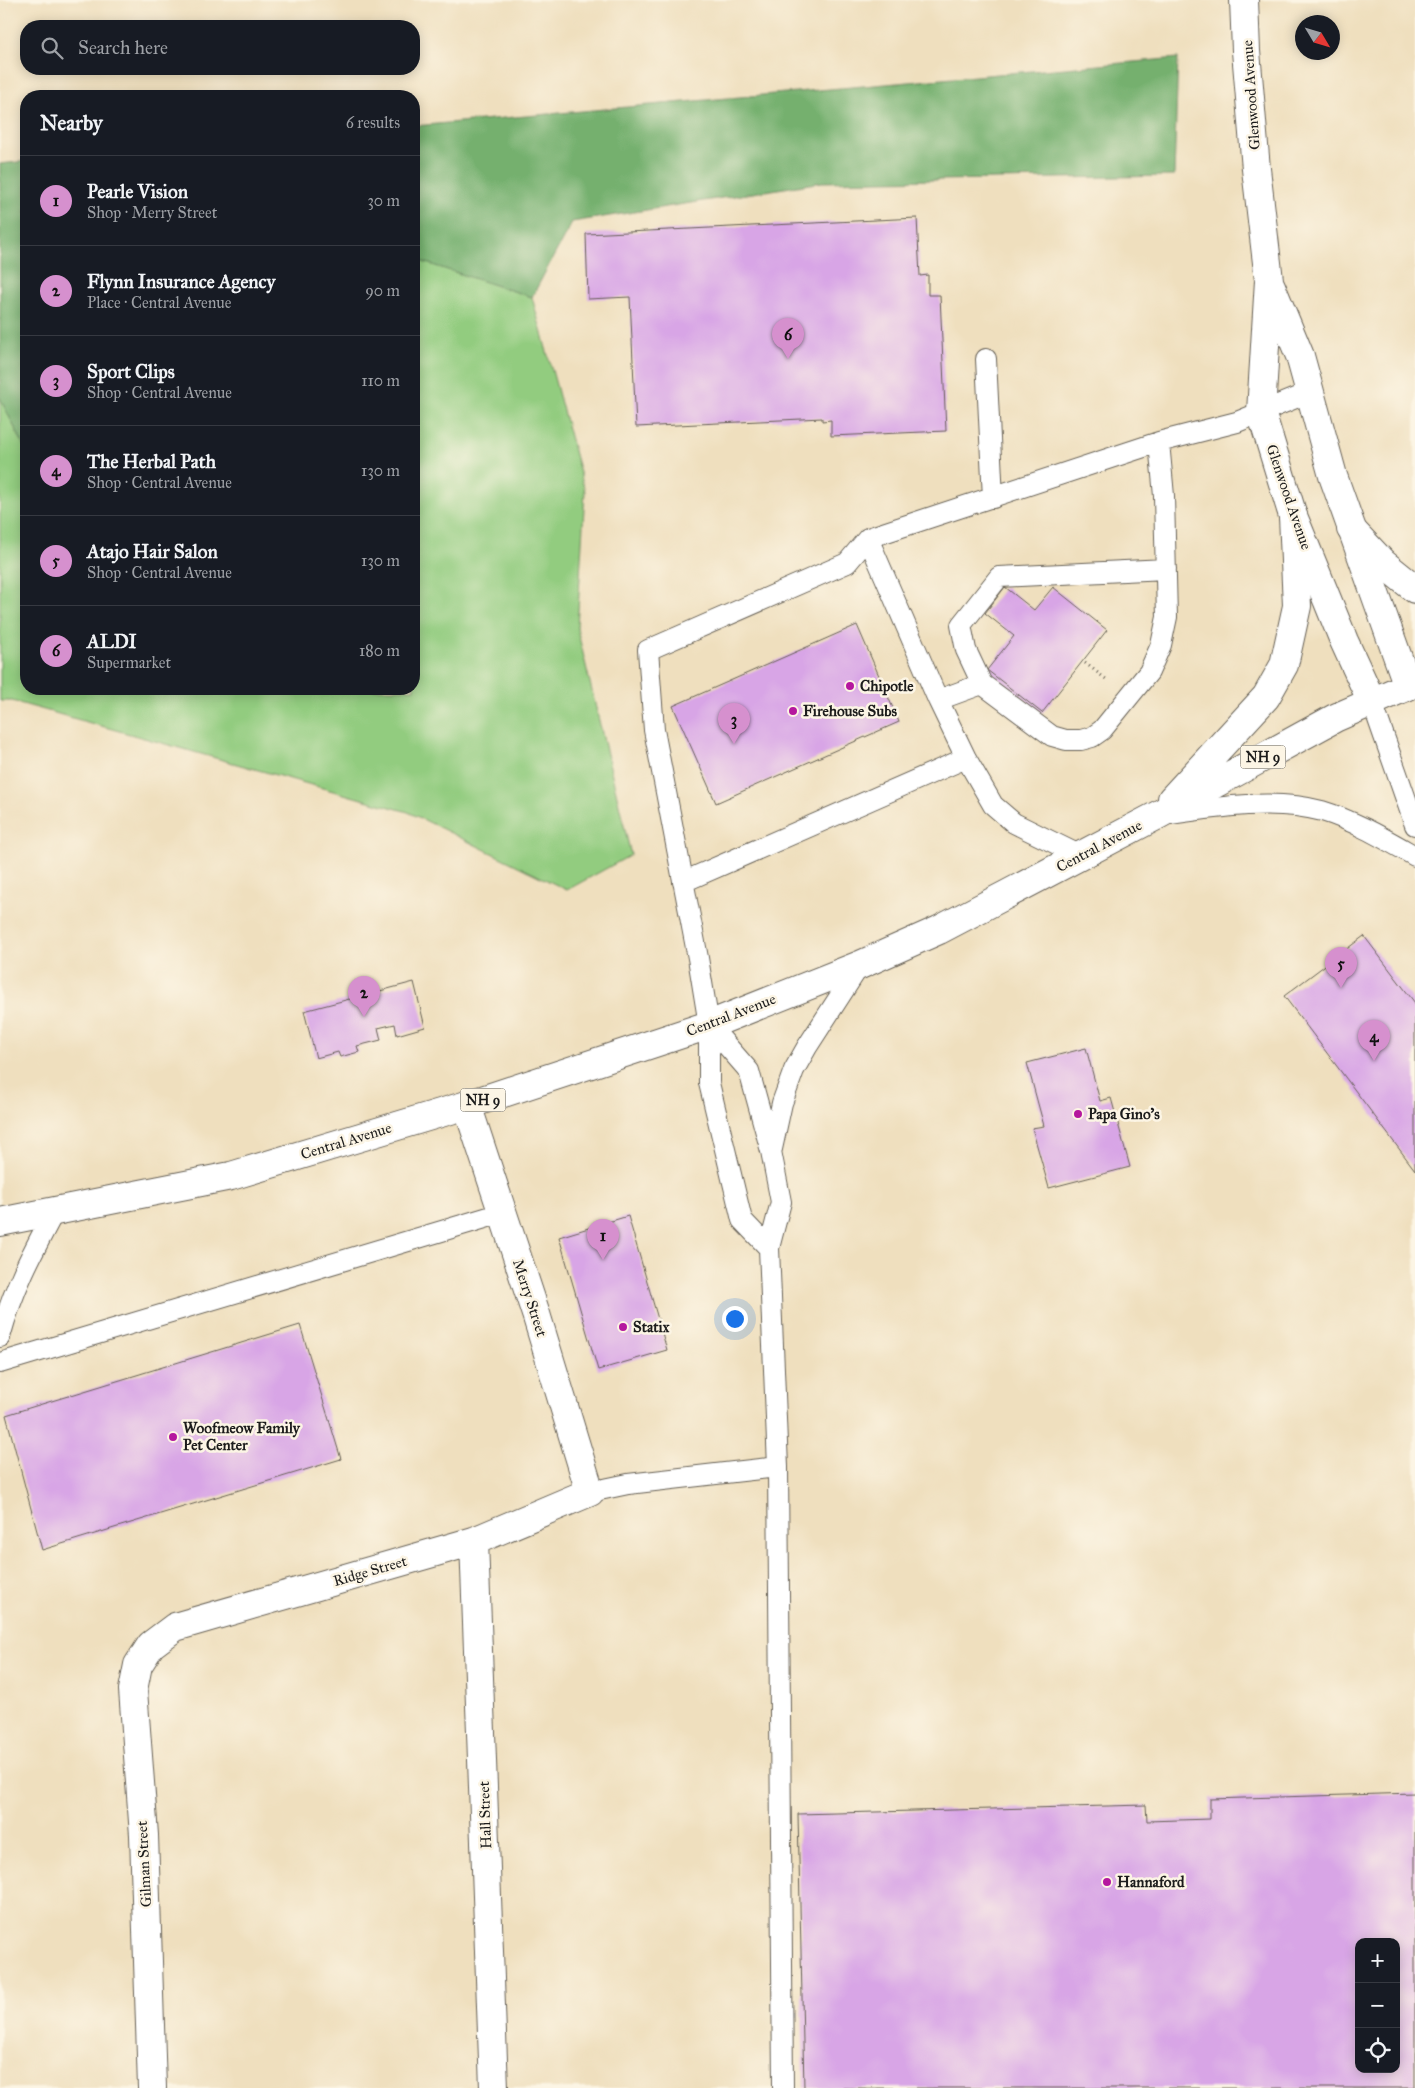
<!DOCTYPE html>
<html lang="en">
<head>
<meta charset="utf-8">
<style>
  :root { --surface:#171b24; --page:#242831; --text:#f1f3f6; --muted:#9ea1a6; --line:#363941; --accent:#d690ce }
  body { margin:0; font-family:"IM FELL Great Primer",serif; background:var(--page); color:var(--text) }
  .controls { position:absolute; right:15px; bottom:15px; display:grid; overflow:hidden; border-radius:10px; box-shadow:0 2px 12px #0003 }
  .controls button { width:45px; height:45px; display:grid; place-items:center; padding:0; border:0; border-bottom:1px solid var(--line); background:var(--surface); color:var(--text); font:25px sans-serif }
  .compass { position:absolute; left:1295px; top:15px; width:45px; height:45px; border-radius:50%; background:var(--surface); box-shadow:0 2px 12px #0003; rotate:128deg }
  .you { position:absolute; left:734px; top:1318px; width:18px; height:18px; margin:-12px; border:4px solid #fff; border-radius:50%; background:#1a73e8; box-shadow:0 0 0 8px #1a73e833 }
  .badge { display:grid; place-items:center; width:32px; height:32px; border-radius:50%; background:var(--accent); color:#111; font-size:16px; font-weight:700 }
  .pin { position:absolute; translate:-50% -41px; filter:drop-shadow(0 1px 2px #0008) }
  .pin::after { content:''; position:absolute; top:26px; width:18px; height:15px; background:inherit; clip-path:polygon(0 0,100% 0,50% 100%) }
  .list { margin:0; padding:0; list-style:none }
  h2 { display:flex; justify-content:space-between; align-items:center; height:65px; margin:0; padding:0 20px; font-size:21px }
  h2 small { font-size:16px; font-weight:400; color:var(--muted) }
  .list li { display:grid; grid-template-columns:32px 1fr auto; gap:15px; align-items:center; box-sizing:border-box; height:90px; padding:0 20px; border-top:1px solid var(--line) }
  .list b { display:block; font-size:19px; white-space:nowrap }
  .list p { margin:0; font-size:16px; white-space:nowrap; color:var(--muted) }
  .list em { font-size:16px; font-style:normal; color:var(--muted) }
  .icon { flex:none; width:28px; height:28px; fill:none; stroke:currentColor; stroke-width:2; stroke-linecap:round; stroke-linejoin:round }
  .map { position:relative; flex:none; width:1415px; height:2088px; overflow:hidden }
  .search { position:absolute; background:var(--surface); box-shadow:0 2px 12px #0003; left:20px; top:20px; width:400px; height:55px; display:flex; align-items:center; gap:12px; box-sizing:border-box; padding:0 18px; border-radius:20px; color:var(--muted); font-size:19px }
  .panel { position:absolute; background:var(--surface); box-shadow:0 2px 12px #0003; left:20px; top:90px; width:400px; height:605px; border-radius:20px }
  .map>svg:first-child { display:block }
  .green { fill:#92cc7f; stroke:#57744e }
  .forest { fill:#75b06e; stroke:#486645 }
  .building { fill:#d8a5e6; fill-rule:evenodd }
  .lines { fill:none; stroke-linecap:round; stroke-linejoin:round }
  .service-casing { stroke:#666055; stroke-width:22 }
  .minor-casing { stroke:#666055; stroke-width:30 }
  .tertiary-casing { stroke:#666055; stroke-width:30 }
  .primary-casing { stroke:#666055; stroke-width:30 }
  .path { stroke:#666055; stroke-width:3; stroke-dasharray:1 4; stroke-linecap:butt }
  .service { stroke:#fff; stroke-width:20 }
  .minor { stroke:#fff; stroke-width:28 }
  .tertiary { stroke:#fff; stroke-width:28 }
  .primary { stroke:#fff; stroke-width:28 }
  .poi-dot { fill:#b5179e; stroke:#fcf5e5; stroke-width:2 }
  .labels { text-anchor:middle; stroke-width:5; stroke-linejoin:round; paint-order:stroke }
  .shield { fill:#fcf5e5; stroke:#5f5d58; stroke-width:1 }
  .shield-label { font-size:14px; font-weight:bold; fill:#1c1c1c }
  .street-label { font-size:15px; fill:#1c1c1c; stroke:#fcf5e5 }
  .poi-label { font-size:15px; font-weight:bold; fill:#1c1c1c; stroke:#fcf5e5; text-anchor:start }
</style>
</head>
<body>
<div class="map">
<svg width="1415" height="2088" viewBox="0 0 1415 2088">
  <rect width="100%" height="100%" fill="#fcf5e5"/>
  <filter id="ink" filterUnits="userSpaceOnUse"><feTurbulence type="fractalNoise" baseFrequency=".02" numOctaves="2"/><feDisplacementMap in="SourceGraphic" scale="10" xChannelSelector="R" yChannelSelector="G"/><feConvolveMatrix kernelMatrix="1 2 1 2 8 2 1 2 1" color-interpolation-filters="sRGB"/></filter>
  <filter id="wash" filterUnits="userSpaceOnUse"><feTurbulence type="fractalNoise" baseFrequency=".0096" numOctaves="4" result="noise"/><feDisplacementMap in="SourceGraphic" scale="20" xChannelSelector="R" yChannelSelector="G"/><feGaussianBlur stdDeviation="1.12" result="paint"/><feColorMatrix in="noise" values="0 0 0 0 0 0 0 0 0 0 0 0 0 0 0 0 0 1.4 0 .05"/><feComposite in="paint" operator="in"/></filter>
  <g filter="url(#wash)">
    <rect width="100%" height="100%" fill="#efdfbe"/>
    <path class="green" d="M414 259 532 297 585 491 577 628 631 855 567 890 408 812 12 701H0V398L26 450V689H414Z"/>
    <path class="forest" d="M1178 58 1174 176 822 182 572 222 532 297 414 259V126Z
      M26 161V450L0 398V164Z"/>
    <g id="blocks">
      <path class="building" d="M917 218 920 276 928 275V295H940L946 431 831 436V420L822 421V418L636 427 630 297 588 299 586 234Z
        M1005 587 1034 610 1053 587 1107 630 1042 713 987 670 1014 636 985 613Z
        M857 625 899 722 716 803 673 706Z
        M1364 936 1415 1003V1170L1284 996Z
        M414 982 425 1027 397 1035 395 1024 378 1028 381 1040 357 1046 359 1052 340 1057 338 1052 316 1058 304 1011Z
        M1086 1048 1100 1101 1111 1098 1130 1167 1049 1188 1032 1128 1044 1126 1027 1063Z
        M628 1216 667 1350 598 1370 559 1237Z
        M300 1325 341 1459 42 1550 6 1415Z
        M1415 1793V2088H804L798 1814 1146 1805 1147 1821 1210 1819V1799ZM1359 1942H1396V2069H1359Z"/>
    </g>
  </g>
  <g filter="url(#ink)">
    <use href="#blocks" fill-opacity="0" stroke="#666055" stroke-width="1"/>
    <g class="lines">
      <defs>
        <path id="service" d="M986 359 993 498
          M1159 442 1164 496 1167 617 1161 645 1149 672 1102 730 1092 737 1081 740H1066L1052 736 982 684 966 650 961 625 999 577 1166 569
          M938 700 982 684
          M1372 702 1415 825
          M1170 814C1217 807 1276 798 1322 811 1355 821 1385 839 1415 856
          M1081 856 1014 823 993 805 966 758 938 700 868 538 1159 442 1237 422 1310 392
          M683 882 966 758
          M709 1025 749 1071 771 1151 781 1202 769 1248 778 1467 783 2088
          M772 1149 782 1103 794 1070 807 1047 860 965
          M769 1248 742 1220 709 1083V1025L698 958 654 730 648 650 847 563 868 538
          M0 1337C13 1289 31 1255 54 1212
          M0 1363 502 1213
          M590 1492 628 1484 778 1467"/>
        <path id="minor" d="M474 1541 494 2088
          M152 2088 144 1835 133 1690 138 1665 151 1645 175 1627 474 1541 590 1492 536 1314 467 1105"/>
        <path id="tertiary" d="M1244 0 1246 51 1256 169 1269 280 1261 412 1293 516 1344 641 1372 702
          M1271 286 1300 356 1333 476 1408 686"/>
        <path id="primary" d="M1351 529 1384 564 1415 589
          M1172 799 1266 697 1284 665 1297 606 1293 516
          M0 1222 231 1176 467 1105 709 1025 860 965 939 930 1156 816 1335 718 1415 683"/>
      </defs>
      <use href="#service" class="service-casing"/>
      <use href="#minor" class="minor-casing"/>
      <use href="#tertiary" class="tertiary-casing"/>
      <use href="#primary" class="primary-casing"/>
      <path class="path" d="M1085 663 1106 679"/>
      <use href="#service" class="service"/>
      <use href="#minor" class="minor"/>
      <use href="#tertiary" class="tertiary"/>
      <use href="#primary" class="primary"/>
    </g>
  </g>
  <g class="poi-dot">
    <circle cx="850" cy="686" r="5"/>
    <circle cx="793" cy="711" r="5"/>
    <circle cx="1078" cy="1114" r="5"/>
    <circle cx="623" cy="1327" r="5"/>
    <circle cx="173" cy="1437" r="5"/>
    <circle cx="1107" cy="1882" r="5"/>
  </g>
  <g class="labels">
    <g class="shield">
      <rect x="1240.5" y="745.5" width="45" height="23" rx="4"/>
      <rect x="460.5" y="1088.5" width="45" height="23" rx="4"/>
    </g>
    <g class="shield-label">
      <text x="1263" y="762">NH 9</text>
      <text x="483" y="1105">NH 9</text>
    </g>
    <g class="street-label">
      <text transform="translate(1251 95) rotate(-94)" y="5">Glenwood Avenue</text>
      <text transform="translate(1289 497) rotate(71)" y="5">Glenwood Avenue</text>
      <text transform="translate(1099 846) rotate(-28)" y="5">Central Avenue</text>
      <text transform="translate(731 1015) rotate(-21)" y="5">Central Avenue</text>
      <text transform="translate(346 1141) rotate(-17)" y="5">Central Avenue</text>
      <text transform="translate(530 1298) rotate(72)" y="5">Merry Street</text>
      <text transform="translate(370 1571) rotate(-16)" y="5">Ridge Street</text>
      <text transform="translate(485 1815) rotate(-92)" y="5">Hall Street</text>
      <text transform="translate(144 1864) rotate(-93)" y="5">Gilman Street</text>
    </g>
    <g class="poi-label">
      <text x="860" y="691">Chipotle</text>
      <text x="803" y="716">Firehouse Subs</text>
      <text x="1088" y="1119">Papa Gino's</text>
      <text x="633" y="1332">Statix</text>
      <text x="183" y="1433">Woofmeow Family<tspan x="183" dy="17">Pet Center</tspan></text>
      <text x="1117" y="1887">Hannaford</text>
    </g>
  </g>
</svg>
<div class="controls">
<button>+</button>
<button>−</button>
<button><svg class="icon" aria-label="locate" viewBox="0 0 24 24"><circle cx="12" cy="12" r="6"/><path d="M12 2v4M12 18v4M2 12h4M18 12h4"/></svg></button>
</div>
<svg class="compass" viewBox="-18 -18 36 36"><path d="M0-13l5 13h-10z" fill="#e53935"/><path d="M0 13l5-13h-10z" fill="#9ea1a6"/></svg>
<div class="you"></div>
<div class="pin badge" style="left:603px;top:1260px">1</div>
<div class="pin badge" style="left:364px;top:1017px">2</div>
<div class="pin badge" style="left:734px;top:744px">3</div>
<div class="pin badge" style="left:1374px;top:1061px">4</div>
<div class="pin badge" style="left:1341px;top:988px">5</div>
<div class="pin badge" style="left:788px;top:359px">6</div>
<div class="search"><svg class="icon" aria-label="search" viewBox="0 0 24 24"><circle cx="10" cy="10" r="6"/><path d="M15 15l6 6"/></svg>Search here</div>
<section class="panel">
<h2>Nearby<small>6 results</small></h2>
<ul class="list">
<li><span class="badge">1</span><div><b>Pearle Vision</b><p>Shop · Merry Street</p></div><em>30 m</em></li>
<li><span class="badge">2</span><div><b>Flynn Insurance Agency</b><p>Place · Central Avenue</p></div><em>90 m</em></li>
<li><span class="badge">3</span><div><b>Sport Clips</b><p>Shop · Central Avenue</p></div><em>110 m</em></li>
<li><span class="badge">4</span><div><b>The Herbal Path</b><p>Shop · Central Avenue</p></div><em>130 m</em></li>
<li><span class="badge">5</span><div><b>Atajo Hair Salon</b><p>Shop · Central Avenue</p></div><em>130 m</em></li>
<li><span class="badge">6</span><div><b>ALDI</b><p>Supermarket</p></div><em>180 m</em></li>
</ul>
</section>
</div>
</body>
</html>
